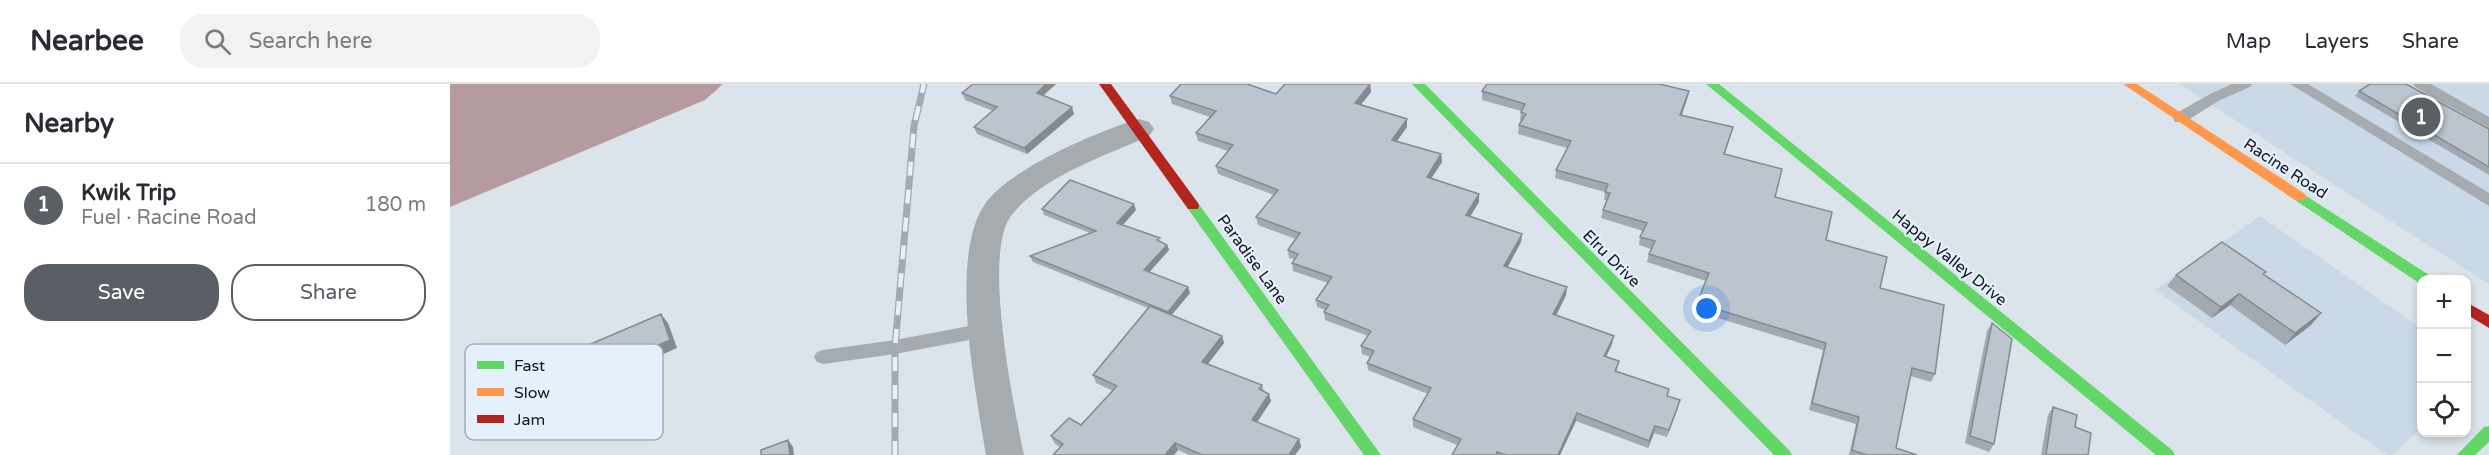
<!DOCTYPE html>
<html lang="en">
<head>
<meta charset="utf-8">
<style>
  :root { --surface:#fff; --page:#f2f2f3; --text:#2b2b33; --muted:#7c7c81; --line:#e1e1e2; --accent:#595f65 }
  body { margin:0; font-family:"Varela Round",sans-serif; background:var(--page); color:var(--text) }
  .controls { position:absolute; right:18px; bottom:18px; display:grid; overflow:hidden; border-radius:12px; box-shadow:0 3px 9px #0003 }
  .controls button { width:54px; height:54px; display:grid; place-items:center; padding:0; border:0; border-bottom:2px solid var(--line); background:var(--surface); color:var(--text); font:30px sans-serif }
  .you { position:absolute; left:1257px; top:225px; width:21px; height:21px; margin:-15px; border:4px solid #fff; border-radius:50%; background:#1a73e8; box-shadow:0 0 0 9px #1a73e833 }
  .badge { display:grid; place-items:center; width:39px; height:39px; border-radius:50%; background:var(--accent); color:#fff; font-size:20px; font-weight:700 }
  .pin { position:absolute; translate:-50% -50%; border:3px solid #fff; box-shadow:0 2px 6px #0006 }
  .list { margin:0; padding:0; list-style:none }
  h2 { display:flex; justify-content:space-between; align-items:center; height:78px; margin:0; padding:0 24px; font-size:26px }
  h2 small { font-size:20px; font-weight:400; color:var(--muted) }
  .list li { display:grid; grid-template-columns:39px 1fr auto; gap:18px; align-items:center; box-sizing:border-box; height:84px; padding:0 24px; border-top:2px solid var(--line) }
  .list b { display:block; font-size:22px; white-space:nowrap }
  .list p { margin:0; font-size:20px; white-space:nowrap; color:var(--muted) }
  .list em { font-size:20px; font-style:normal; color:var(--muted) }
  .actions { display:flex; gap:12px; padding:18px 24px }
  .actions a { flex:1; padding:14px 0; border:2px solid var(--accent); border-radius:24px; text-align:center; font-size:21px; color:var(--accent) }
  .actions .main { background:var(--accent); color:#fff }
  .icon { flex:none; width:33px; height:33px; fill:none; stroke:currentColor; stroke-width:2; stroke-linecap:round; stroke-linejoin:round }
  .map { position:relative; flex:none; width:2039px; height:371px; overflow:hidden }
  header { display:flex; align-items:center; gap:36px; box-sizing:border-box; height:84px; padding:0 30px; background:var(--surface); border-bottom:2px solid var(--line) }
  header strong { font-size:28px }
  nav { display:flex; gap:33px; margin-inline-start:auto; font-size:21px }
  .search { width:420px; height:54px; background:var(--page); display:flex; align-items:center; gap:15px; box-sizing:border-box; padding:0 21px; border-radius:24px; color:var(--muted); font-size:22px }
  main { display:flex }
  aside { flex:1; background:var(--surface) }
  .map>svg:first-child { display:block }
  .built { fill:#cad9e8 }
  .water { fill:#b59a9e }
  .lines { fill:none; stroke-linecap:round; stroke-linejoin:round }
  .lane { fill:#a6abaf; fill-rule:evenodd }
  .street { fill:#a6abaf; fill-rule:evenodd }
  .fast { fill:#63d668; fill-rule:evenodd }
  .slow { fill:#ff974d; fill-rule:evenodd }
  .jam { fill:#b3261e; fill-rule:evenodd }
  .rail-casing { stroke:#a5aab0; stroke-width:7 }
  .rail { stroke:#e4f0fc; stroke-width:4.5; stroke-dasharray:14; stroke-linecap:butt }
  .wall { fill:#a2a9b1 }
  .shaded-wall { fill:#848a90 }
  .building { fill:#bcc5ce; stroke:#848a90; stroke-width:1.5 }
  .labels { text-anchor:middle; stroke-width:4.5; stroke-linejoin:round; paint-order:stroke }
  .street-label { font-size:16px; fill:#13181d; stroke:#e4f0fc }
  .key { fill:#e4f0fc; stroke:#a5afb9; stroke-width:1.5 }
  .key-label { font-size:16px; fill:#13181d }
</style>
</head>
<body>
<header>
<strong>Nearbee</strong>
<div class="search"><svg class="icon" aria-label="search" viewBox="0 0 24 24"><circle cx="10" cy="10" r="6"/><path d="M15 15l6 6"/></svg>Search here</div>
<nav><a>Map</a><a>Layers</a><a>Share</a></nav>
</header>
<main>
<aside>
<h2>Nearby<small></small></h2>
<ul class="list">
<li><span class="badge">1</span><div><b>Kwik Trip</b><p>Fuel · Racine Road</p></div><em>180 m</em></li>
</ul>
<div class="actions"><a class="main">Save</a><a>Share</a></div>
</aside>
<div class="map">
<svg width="2039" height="371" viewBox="0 0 2039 371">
  <rect width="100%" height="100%" fill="#dbe3eb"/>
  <path class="built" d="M1730 0H2039V200L1869 91Z
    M1810 132 1971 244V344L1942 371H1937L1705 206Z"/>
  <path class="water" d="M0 0H273L255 16 0 123Z"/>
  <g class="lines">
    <path class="lane" d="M1782 0H1802L1800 3 1770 16 1735 38H1725L1723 34 1725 30 1760 10Z
      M1840 0H1858L2039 109V122Z
      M1963 0H1981L2039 33V44L1965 3Z
      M535 239 541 241 544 246 541 251 535 253 445 270 373 280 367 278 364 273 367 268 373 266 445 256Z"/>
    <path class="street" d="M689 35 699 38 704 45 699 52C657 71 590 93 561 132 532 170 564 323 574 371H536C526 308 498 174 535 120 559 85 648 47 689 35Z"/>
    <path class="fast" d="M962 0H975L1339 366 1342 371H1324Z
      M1256 0H1269L1722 366 1725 371H1706Z
      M1850 108 1979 191 1981 195H1972V199H1969L1845 116 1844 113Z
      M743 117 748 119 931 371H914L738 125 737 122Z
      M2039 342V358L2025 371H2007L2034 343Z"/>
    <path class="slow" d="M1673 0H1687L1855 110 1856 113 1855 116H1845Z"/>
    <path class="jam" d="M649 0H661L748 119 749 122 748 125H738Z
      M2016 218 2039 231V244L2016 230Z"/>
    <defs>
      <path id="rail" d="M445 371V263L464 42 474 0"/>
    </defs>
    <use href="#rail" class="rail-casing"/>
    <use href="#rail" class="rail"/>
  </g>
  <path class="wall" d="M606 0 594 11 624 30 577 70 527 50 524 43 543 27 515 16 512 9Z
    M920 0 921 8 911 20 957 35V43L947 57 991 70 992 78 981 94 1029 118 1020 133 1072 150 1071 158 1058 183 1116 211 1106 231 1164 252 1162 260 1156 273 1169 277 1167 287 1217 312 1230 316 1217 353 1204 349 1198 364 1126 337 1110 371H1002L1007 361 963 343V335L978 310 918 286 917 279 920 273 912 270 911 262 918 252 875 236 874 228 875 226 867 223 866 216 878 199 843 187 842 179 844 175 839 174 838 166 846 155 808 141 806 133 824 111 768 90 766 82 778 67 748 57 746 49 760 33 722 20 720 12 826 10Z
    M1032 7H1239L1237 15 1232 31 1283 43 1275 70 1325 113 1430 204 1485 290 1481 298 1460 292 1446 364 1467 371H1399L1406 340 1359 326 1373 266 1245 227 1256 197 1197 178 1199 170 1201 165 1189 161 1190 153 1193 147 1151 134 1153 126 1157 117 1154 116 1155 108 1105 94 1106 86 1117 64 1068 50 1069 41 1071 37 1070 36 1071 27 1032 16Z
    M1909 7 2039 45V91L1905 12Z
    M592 125 686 126 673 141 717 161 719 166 699 188 738 203 740 209 721 231 772 252 774 259 758 280 812 301 814 307 821 317 807 338 849 355 851 363 845 371H739L728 366 724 371H603L610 363 605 360 601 352 631 341 663 307 646 299 643 291 698 224 583 178 580 172 640 149 594 131Z
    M1814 190 1871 229 1861 241 1835 261 1780 221 1762 234 1717 202 1726 191Z
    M1542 239 1544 360 1539 368 1515 359 1537 247Z
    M1603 323 1625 343 1638 371H1591L1598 331Z"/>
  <path class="shaded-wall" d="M596 0H606L589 15 587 9Z
    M920 0 921 8 906 27 905 19Z
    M1239 7 1237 15 1229 39 1230 31Z
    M622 23 624 30 577 70 574 64Z
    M957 35V43L942 64V56Z
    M991 70 992 78 977 101V93Z
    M1029 110V118L1016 139V131Z
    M684 120 686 126 669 145 667 139Z
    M1072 150 1071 158 1054 189V182Z
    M717 161 719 166 696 192 694 186Z
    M738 203 740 209 720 233 718 228Z
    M1117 203 1116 211 1103 238V230Z
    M1789 210 1780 221 1762 234 1771 223Z
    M1871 229 1861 241 1835 261 1845 249Z
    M211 230 218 239 227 264 123 310 114 302Z
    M772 252 774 259 754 285 752 278Z
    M1164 252 1162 260 1153 279 1154 272Z
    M819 310 821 317 804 343 802 336Z
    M1230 316 1228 324 1217 353 1219 346Z
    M1127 329 1126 337 1110 371H1108Z
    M1205 342 1204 349 1198 364 1199 357Z
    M849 355 851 363 845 371H839Z
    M338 356 343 363 344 371H340Z
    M725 359 728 366 724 371H715Z"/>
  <path class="building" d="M523 0H596L587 9 622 23 574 64 524 43 547 23 512 9Z
    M731 0H797L826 10 835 0H920L905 19 957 35 942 56 991 70 977 93 1029 110 1016 131 1072 150 1054 182 1117 203 1103 230 1164 252 1154 272 1169 277 1165 287 1219 305 1217 312 1230 316 1219 346 1205 342 1199 357 1127 329 1108 371H1055L1047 368 1046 371H1002L1011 355 963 335 981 304 917 279 924 267 911 262 921 247 874 228 879 221 866 216 882 193 842 179 848 170 838 166 850 149 806 133 828 106 766 82 783 61 746 49 766 27 720 12Z
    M1037 0H1209L1239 7 1230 31 1283 43 1274 70 1332 85 1325 113 1382 128 1376 156 1437 173 1430 204 1494 221 1485 290 1462 284 1446 364 1467 371H1417L1402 366 1409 333 1362 319 1376 259 1247 219 1259 189 1199 170 1205 157 1190 153 1197 139 1153 126 1160 109 1155 108 1158 100 1106 86 1121 57 1069 41 1076 30 1071 28 1075 20 1032 7Z
    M1920 0H1956L2039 45V83L1909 7Z
    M620 96 684 120 667 139 710 154 707 156 717 161 694 186 738 203 718 228 580 172 646 147 592 125Z
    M1772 158 1816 188 1813 190 1871 229 1845 249 1789 210 1771 223 1726 191Z
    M700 222 772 252 752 278 812 301 809 305 819 310 802 336 849 355 839 371H752L725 359 715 371H603L613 360 601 352 619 334 631 341 667 302 643 291Z
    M211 230 220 256 114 302 108 274Z
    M1542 239 1562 255 1544 360 1520 352Z
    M1603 323 1627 331 1625 343 1641 349 1638 371H1596Z
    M338 356 340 371H311V366Z"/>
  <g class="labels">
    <g class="street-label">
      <text transform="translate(1836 84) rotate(33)" y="6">Racine Road</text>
      <text transform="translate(1500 173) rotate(39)" y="6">Happy Valley Drive</text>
      <text transform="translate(1162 174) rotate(45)" y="6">Elru Drive</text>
      <text transform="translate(803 175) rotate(54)" y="6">Paradise Lane</text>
    </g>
  </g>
  <rect x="15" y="260" width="198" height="96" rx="9" class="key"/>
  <rect x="27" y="277" width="27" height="8" fill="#63d668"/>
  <rect x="27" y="304" width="27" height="8" fill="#ff974d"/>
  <rect x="27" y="331" width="27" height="8" fill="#b3261e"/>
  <g class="key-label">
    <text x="64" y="287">Fast</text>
    <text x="64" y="314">Slow</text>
    <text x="64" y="341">Jam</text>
  </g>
</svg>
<div class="controls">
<button>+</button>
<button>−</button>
<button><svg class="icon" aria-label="locate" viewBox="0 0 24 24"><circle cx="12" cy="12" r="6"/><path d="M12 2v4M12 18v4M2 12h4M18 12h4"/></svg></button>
</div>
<div class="you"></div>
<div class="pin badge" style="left:1971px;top:33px">1</div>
</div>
</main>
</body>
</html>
